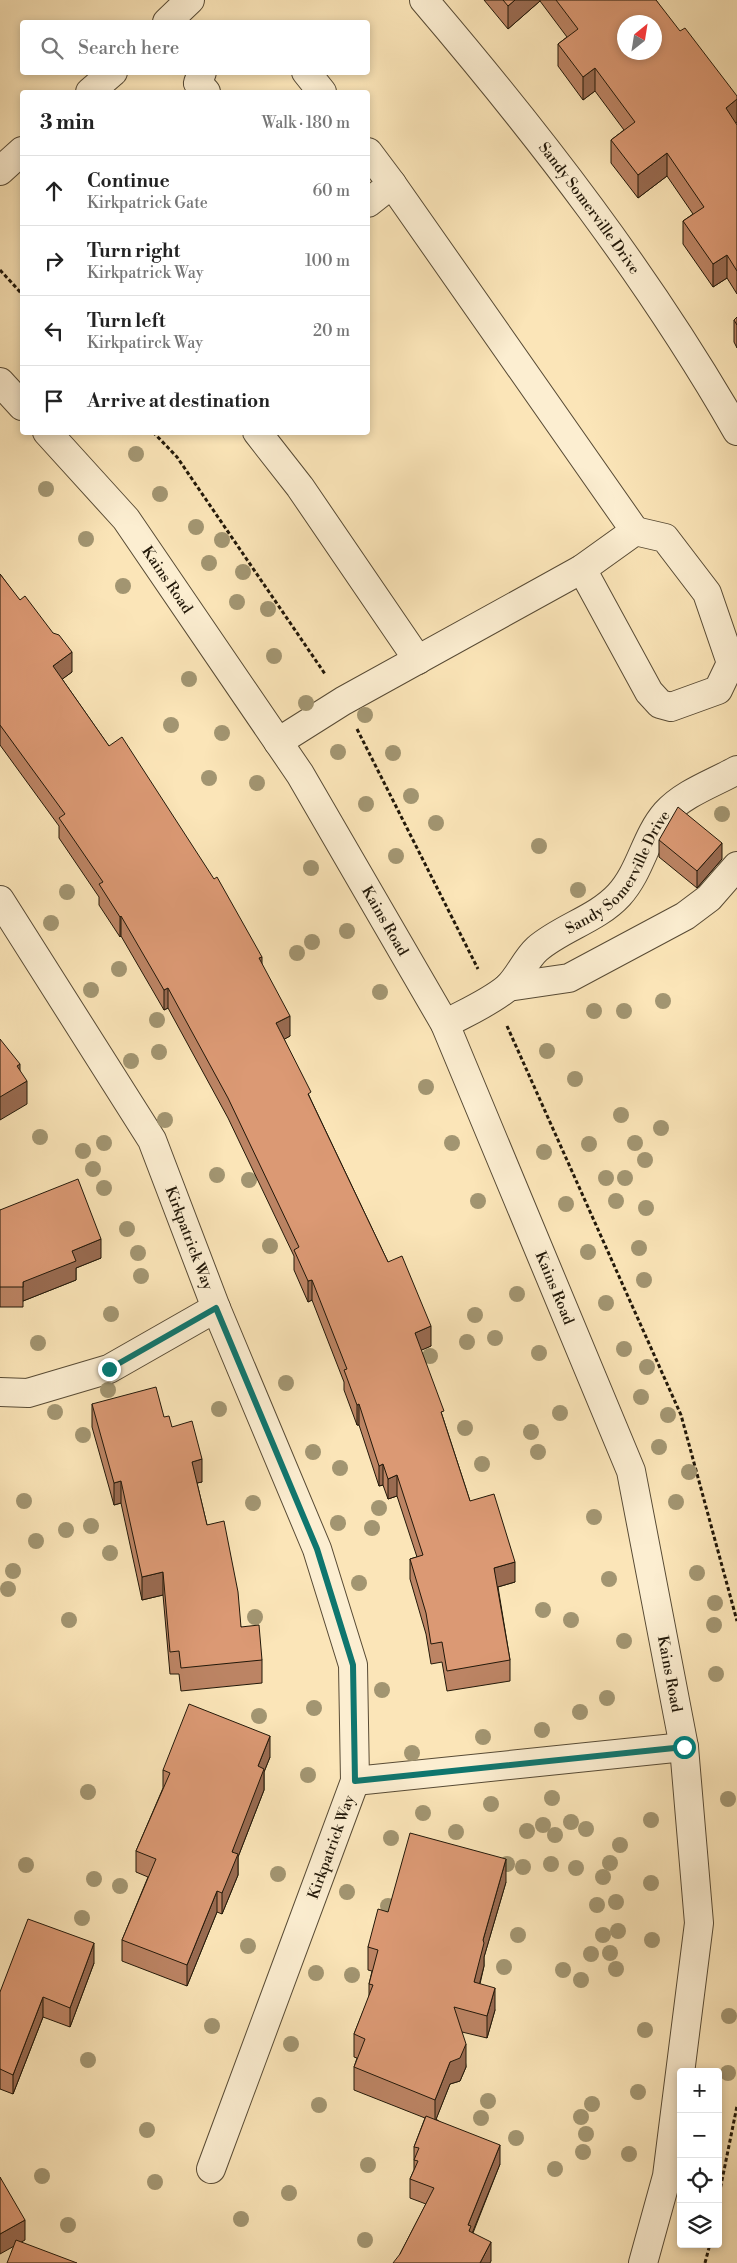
<!DOCTYPE html>
<html lang="en">
<head>
<meta charset="utf-8">
<style>
  :root { --surface:#fff; --page:#f2f2f2; --text:#222; --muted:#767676; --line:#e0e0e0 }
  body { margin:0; font-family:"Libre Bodoni",serif; background:var(--page); color:var(--text) }
  .controls { position:absolute; right:15px; bottom:15px; display:grid; overflow:hidden; border-radius:5px; box-shadow:0 2px 8px #0003 }
  .controls button { width:45px; height:45px; display:grid; place-items:center; padding:0; border:0; border-bottom:1px solid var(--line); background:var(--surface); color:var(--text); font:25px sans-serif }
  .compass { position:absolute; left:617px; top:15px; width:45px; height:45px; border-radius:50%; background:var(--surface); box-shadow:0 2px 8px #0003; rotate:30deg }
  .stop { position:absolute; width:15px; height:15px; margin:-11px; border:4px solid #0f766e; border-radius:50%; background:#fff }
  .stop.end { background:#0f766e; border-color:#fff; box-shadow:0 1px 5px #0008 }
  .list { margin:0; padding:0; list-style:none }
  h2 { display:flex; justify-content:space-between; align-items:center; height:65px; margin:0; padding:0 20px; font-size:21px }
  h2 small { font-size:16px; font-weight:400; color:var(--muted) }
  .list li { display:grid; grid-template-columns:32px 1fr auto; gap:15px; align-items:center; box-sizing:border-box; height:70px; padding:0 20px; border-top:1px solid var(--line) }
  .list b { display:block; font-size:19px; white-space:nowrap }
  .list p { margin:0; font-size:16px; white-space:nowrap; color:var(--muted) }
  .list em { font-size:16px; font-style:normal; color:var(--muted) }
  .icon { flex:none; width:28px; height:28px; fill:none; stroke:currentColor; stroke-width:2; stroke-linecap:round; stroke-linejoin:round }
  .map { position:relative; flex:none; width:737px; height:2263px; overflow:hidden }
  .search { position:absolute; background:var(--surface); box-shadow:0 2px 8px #0003; left:20px; top:20px; width:350px; height:55px; display:flex; align-items:center; gap:12px; box-sizing:border-box; padding:0 18px; border-radius:5px; color:var(--muted); font-size:19px }
  .panel { position:absolute; background:var(--surface); box-shadow:0 2px 8px #0003; left:20px; top:90px; width:350px; height:345px; border-radius:5px }
  .map>svg:first-child { display:block }
  .lines { fill:none; stroke-linecap:round; stroke-linejoin:round }
  .minor-casing { stroke:#584b35; stroke-width:30 }
  .path { stroke:#221809; stroke-width:3; stroke-dasharray:4 2.5; stroke-linecap:butt }
  .minor { stroke:#fceed1; stroke-width:28 }
  .tree { fill:#a29571 }
  .wall { fill:#bc8464; stroke:#221809 }
  .shaded-wall { fill:#996b51; stroke:#221809 }
  .building { fill:#db9974; stroke:#221809; fill-rule:evenodd }
  .route { stroke:#0f766e; stroke-width:6 }
  .labels { text-anchor:middle; stroke-width:4; stroke-linejoin:round; paint-order:stroke }
  .street-label { font-size:15px; fill:#221809; stroke:#fceed1 }
</style>
</head>
<body>
<div class="map">
<svg width="737" height="2263" viewBox="0 0 737 2263">
  <rect width="100%" height="100%" fill="#fbe5b8"/>
  <filter id="stains"><feTurbulence type="fractalNoise" baseFrequency=".004" numOctaves="4"/><feColorMatrix values="0 0 0 0 .2 0 0 0 0 .09 0 0 0 0 .02 0 0 0 .5 -.17"/></filter>
  <radialGradient id="worn" r=".72"><stop offset=".6" stop-color="#630" stop-opacity="0"/><stop offset="1" stop-color="#630" stop-opacity=".3"/></radialGradient>
  <g class="lines">
    <defs>
      <g id="minor">
        <path id="s1" d="M424 0C539 135 649 277 737 431"/>
        <path d="M167 22 190 0"/>
        <path d="M202 72 198 83 206 92"/>
        <path d="M306 72 322 92"/>
        <path d="M90 92 113 72"/>
        <path d="M368 152 392 184 368 203"/>
        <path d="M0 171 22 151"/>
        <path d="M0 382 22 406"/>
        <path id="s2" d="M47 432 126 519 300 774 445 1024 631 1471 684 1747 699 1923 667 2176 643 2263"/>
        <path d="M257 432 300 487 418 660"/>
        <path d="M582 569 649 692 660 704 671 707 718 690 731 663 707 593 665 538 635 531"/>
        <path d="M278 742 343 701 582 569 635 531 392 184"/>
        <path id="s3" d="M0 900 152 1140 216 1308 317 1549 353 1665 355 1781 211 2169"/>
        <path d="M508 987 569 978 685 916 709 898 737 866"/>
        <path id="s4" d="M445 1024C465 1013 489 1003 507 988 519 977 525 960 537 949 561 928 597 919 619 895 641 871 645 837 666 813 684 793 714 783 737 770"/>
        <path d="M0 1392 28 1393 109 1369 216 1308"/>
        <path d="M355 1781 684 1747"/>
      </g>
    </defs>
    <use href="#minor" class="minor-casing"/>
    <path class="path" d="M0 270 22 294
      M153 432 177 457 325 674
      M357 729 478 969
      M507 1026 681 1415 737 1621
      M718 2200 737 2106
      M705 2263 710 2244"/>
    <use href="#minor" class="minor"/>
  </g>
  <g class="tree">
    <circle cx="136" cy="454" r="8"/>
    <circle cx="46" cy="489" r="8"/>
    <circle cx="160" cy="494" r="8"/>
    <circle cx="196" cy="527" r="8"/>
    <circle cx="86" cy="539" r="8"/>
    <circle cx="222" cy="540" r="8"/>
    <circle cx="209" cy="563" r="8"/>
    <circle cx="243" cy="572" r="8"/>
    <circle cx="123" cy="586" r="8"/>
    <circle cx="237" cy="602" r="8"/>
    <circle cx="268" cy="609" r="8"/>
    <circle cx="274" cy="656" r="8"/>
    <circle cx="189" cy="679" r="8"/>
    <circle cx="306" cy="703" r="8"/>
    <circle cx="365" cy="715" r="8"/>
    <circle cx="171" cy="725" r="8"/>
    <circle cx="222" cy="733" r="8"/>
    <circle cx="338" cy="752" r="8"/>
    <circle cx="393" cy="753" r="8"/>
    <circle cx="209" cy="778" r="8"/>
    <circle cx="257" cy="783" r="8"/>
    <circle cx="411" cy="796" r="8"/>
    <circle cx="366" cy="804" r="8"/>
    <circle cx="722" cy="814" r="8"/>
    <circle cx="436" cy="823" r="8"/>
    <circle cx="539" cy="846" r="8"/>
    <circle cx="396" cy="856" r="8"/>
    <circle cx="311" cy="868" r="8"/>
    <circle cx="578" cy="890" r="8"/>
    <circle cx="67" cy="892" r="8"/>
    <circle cx="51" cy="923" r="8"/>
    <circle cx="347" cy="931" r="8"/>
    <circle cx="312" cy="942" r="8"/>
    <circle cx="297" cy="953" r="8"/>
    <circle cx="119" cy="969" r="8"/>
    <circle cx="91" cy="990" r="8"/>
    <circle cx="380" cy="992" r="8"/>
    <circle cx="663" cy="1001" r="8"/>
    <circle cx="594" cy="1011" r="8"/>
    <circle cx="624" cy="1011" r="8"/>
    <circle cx="157" cy="1020" r="8"/>
    <circle cx="547" cy="1051" r="8"/>
    <circle cx="159" cy="1052" r="8"/>
    <circle cx="131" cy="1061" r="8"/>
    <circle cx="575" cy="1079" r="8"/>
    <circle cx="426" cy="1087" r="8"/>
    <circle cx="621" cy="1115" r="8"/>
    <circle cx="165" cy="1120" r="8"/>
    <circle cx="661" cy="1128" r="8"/>
    <circle cx="40" cy="1137" r="8"/>
    <circle cx="104" cy="1143" r="8"/>
    <circle cx="452" cy="1143" r="8"/>
    <circle cx="635" cy="1143" r="8"/>
    <circle cx="589" cy="1144" r="8"/>
    <circle cx="83" cy="1151" r="8"/>
    <circle cx="544" cy="1152" r="8"/>
    <circle cx="645" cy="1160" r="8"/>
    <circle cx="93" cy="1169" r="8"/>
    <circle cx="217" cy="1175" r="8"/>
    <circle cx="606" cy="1178" r="8"/>
    <circle cx="625" cy="1178" r="8"/>
    <circle cx="249" cy="1180" r="8"/>
    <circle cx="104" cy="1188" r="8"/>
    <circle cx="478" cy="1201" r="8"/>
    <circle cx="616" cy="1201" r="8"/>
    <circle cx="566" cy="1204" r="8"/>
    <circle cx="646" cy="1208" r="8"/>
    <circle cx="127" cy="1229" r="8"/>
    <circle cx="270" cy="1246" r="8"/>
    <circle cx="639" cy="1248" r="8"/>
    <circle cx="588" cy="1252" r="8"/>
    <circle cx="138" cy="1253" r="8"/>
    <circle cx="141" cy="1276" r="8"/>
    <circle cx="644" cy="1280" r="8"/>
    <circle cx="517" cy="1294" r="8"/>
    <circle cx="606" cy="1303" r="8"/>
    <circle cx="111" cy="1314" r="8"/>
    <circle cx="475" cy="1315" r="8"/>
    <circle cx="495" cy="1338" r="8"/>
    <circle cx="467" cy="1342" r="8"/>
    <circle cx="38" cy="1343" r="8"/>
    <circle cx="624" cy="1349" r="8"/>
    <circle cx="539" cy="1353" r="8"/>
    <circle cx="430" cy="1356" r="8"/>
    <circle cx="647" cy="1367" r="8"/>
    <circle cx="286" cy="1383" r="8"/>
    <circle cx="108" cy="1390" r="8"/>
    <circle cx="641" cy="1397" r="8"/>
    <circle cx="219" cy="1409" r="8"/>
    <circle cx="55" cy="1412" r="8"/>
    <circle cx="560" cy="1413" r="8"/>
    <circle cx="668" cy="1415" r="8"/>
    <circle cx="465" cy="1428" r="8"/>
    <circle cx="531" cy="1432" r="8"/>
    <circle cx="83" cy="1435" r="8"/>
    <circle cx="659" cy="1447" r="8"/>
    <circle cx="313" cy="1452" r="8"/>
    <circle cx="538" cy="1452" r="8"/>
    <circle cx="482" cy="1464" r="8"/>
    <circle cx="340" cy="1468" r="8"/>
    <circle cx="689" cy="1472" r="8"/>
    <circle cx="24" cy="1501" r="8"/>
    <circle cx="676" cy="1502" r="8"/>
    <circle cx="253" cy="1503" r="8"/>
    <circle cx="379" cy="1508" r="8"/>
    <circle cx="594" cy="1517" r="8"/>
    <circle cx="338" cy="1523" r="8"/>
    <circle cx="91" cy="1526" r="8"/>
    <circle cx="372" cy="1528" r="8"/>
    <circle cx="66" cy="1530" r="8"/>
    <circle cx="36" cy="1541" r="8"/>
    <circle cx="110" cy="1553" r="8"/>
    <circle cx="13" cy="1571" r="8"/>
    <circle cx="697" cy="1573" r="8"/>
    <circle cx="609" cy="1579" r="8"/>
    <circle cx="359" cy="1583" r="8"/>
    <circle cx="8" cy="1589" r="8"/>
    <circle cx="715" cy="1603" r="8"/>
    <circle cx="543" cy="1610" r="8"/>
    <circle cx="255" cy="1617" r="8"/>
    <circle cx="69" cy="1620" r="8"/>
    <circle cx="571" cy="1620" r="8"/>
    <circle cx="714" cy="1625" r="8"/>
    <circle cx="624" cy="1641" r="8"/>
    <circle cx="716" cy="1674" r="8"/>
    <circle cx="382" cy="1690" r="8"/>
    <circle cx="607" cy="1698" r="8"/>
    <circle cx="314" cy="1708" r="8"/>
    <circle cx="580" cy="1712" r="8"/>
    <circle cx="259" cy="1716" r="8"/>
    <circle cx="542" cy="1730" r="8"/>
    <circle cx="483" cy="1737" r="8"/>
    <circle cx="412" cy="1753" r="8"/>
    <circle cx="308" cy="1775" r="8"/>
    <circle cx="88" cy="1792" r="8"/>
    <circle cx="552" cy="1798" r="8"/>
    <circle cx="728" cy="1799" r="8"/>
    <circle cx="491" cy="1804" r="8"/>
    <circle cx="423" cy="1813" r="8"/>
    <circle cx="651" cy="1820" r="8"/>
    <circle cx="571" cy="1822" r="8"/>
    <circle cx="543" cy="1825" r="8"/>
    <circle cx="586" cy="1829" r="8"/>
    <circle cx="527" cy="1831" r="8"/>
    <circle cx="456" cy="1832" r="8"/>
    <circle cx="555" cy="1835" r="8"/>
    <circle cx="391" cy="1838" r="8"/>
    <circle cx="620" cy="1845" r="8"/>
    <circle cx="610" cy="1863" r="8"/>
    <circle cx="507" cy="1864" r="8"/>
    <circle cx="551" cy="1864" r="8"/>
    <circle cx="26" cy="1865" r="8"/>
    <circle cx="523" cy="1867" r="8"/>
    <circle cx="576" cy="1868" r="8"/>
    <circle cx="278" cy="1874" r="8"/>
    <circle cx="603" cy="1877" r="8"/>
    <circle cx="94" cy="1879" r="8"/>
    <circle cx="651" cy="1883" r="8"/>
    <circle cx="120" cy="1886" r="8"/>
    <circle cx="347" cy="1892" r="8"/>
    <circle cx="616" cy="1902" r="8"/>
    <circle cx="597" cy="1905" r="8"/>
    <circle cx="388" cy="1906" r="8"/>
    <circle cx="82" cy="1918" r="8"/>
    <circle cx="618" cy="1931" r="8"/>
    <circle cx="518" cy="1935" r="8"/>
    <circle cx="603" cy="1935" r="8"/>
    <circle cx="652" cy="1940" r="8"/>
    <circle cx="248" cy="1946" r="8"/>
    <circle cx="610" cy="1953" r="8"/>
    <circle cx="591" cy="1954" r="8"/>
    <circle cx="504" cy="1967" r="8"/>
    <circle cx="616" cy="1969" r="8"/>
    <circle cx="563" cy="1970" r="8"/>
    <circle cx="316" cy="1973" r="8"/>
    <circle cx="352" cy="1975" r="8"/>
    <circle cx="581" cy="1980" r="8"/>
    <circle cx="729" cy="2016" r="8"/>
    <circle cx="212" cy="2026" r="8"/>
    <circle cx="645" cy="2030" r="8"/>
    <circle cx="291" cy="2044" r="8"/>
    <circle cx="88" cy="2060" r="8"/>
    <circle cx="728" cy="2073" r="8"/>
    <circle cx="638" cy="2092" r="8"/>
    <circle cx="488" cy="2101" r="8"/>
    <circle cx="592" cy="2104" r="8"/>
    <circle cx="319" cy="2105" r="8"/>
    <circle cx="581" cy="2117" r="8"/>
    <circle cx="481" cy="2118" r="8"/>
    <circle cx="147" cy="2130" r="8"/>
    <circle cx="586" cy="2134" r="8"/>
    <circle cx="516" cy="2138" r="8"/>
    <circle cx="583" cy="2152" r="8"/>
    <circle cx="629" cy="2154" r="8"/>
    <circle cx="368" cy="2165" r="8"/>
    <circle cx="555" cy="2169" r="8"/>
    <circle cx="42" cy="2176" r="8"/>
    <circle cx="155" cy="2182" r="8"/>
    <circle cx="289" cy="2193" r="8"/>
    <circle cx="241" cy="2219" r="8"/>
    <circle cx="68" cy="2225" r="8"/>
    <circle cx="365" cy="2240" r="8"/>
  </g>
  <path class="wall" d="M484 0H656L737 125V294L727 278 713 287 683 244V221L693 214 667 176 638 198 611 163V140L624 130 595 91 583 100 558 66V44L567 37 540 1 508 29Z
    M737 317V348L734 342V320Z
    M0 574 72 672 62 679 262 965 290 1036 284 1039 311 1100 388 1262 431 1346 421 1350 470 1501 515 1582 498 1587 510 1660V1681L447 1691 442 1662 431 1664 426 1634 410 1579V1559L417 1557 397 1496 388 1499 383 1485 379 1486 359 1425H357L344 1390V1382L312 1300 308 1302 294 1270V1256L228 1118 168 1008 164 1010 121 936 120 937 99 905V897L59 838V826L0 745Z
    M659 840 722 859 697 888 659 857Z
    M0 1210 101 1258 76 1268V1280L23 1301V1307H0Z
    M92 1404 164 1417 172 1427 202 1482 197 1483 207 1525 241 1627 262 1660V1683L181 1691 179 1674H170L163 1595 142 1600 121 1503 114 1505 92 1427Z
    M270 1757 264 1772V1790L238 1857V1875L222 1914 217 1912 187 1986 122 1961V1940L148 1877 136 1872V1851L163 1788V1770Z
    M506 1882 484 1957V1966L480 1984 495 2010 487 2038 462 2032 466 2067 460 2081 450 2084 436 2119 500 2164 473 2233 491 2261 400 2254 426 2204 410 2198V2179L414 2170V2147L425 2118 354 2090V2067L357 2058 354 2057V2034L369 1997V1984L372 1971 368 1970V1947L388 1912Z
    M94 1963 70 2027 43 2017 13 2094 0 2089V1992Z"/>
  <path class="shaded-wall" d="M515 0H540V1L508 29V6Z
    M595 68V91L583 100V77Z
    M737 99V122L726 131V108Z
    M667 153V176L638 198V175Z
    M727 255V278L713 287V264Z
    M72 652V672L53 686V666Z
    M722 843V859L697 888V871Z
    M121 916V936L120 937V917Z
    M262 957V977L259 958Z
    M168 988V1008L164 1010V990Z
    M290 1016V1036L276 1044V1023Z
    M20 1064V1085L27 1081V1104L0 1120V1097L17 1066Z
    M101 1239V1258L76 1268V1280L23 1301V1282L72 1251Z
    M312 1280V1300L308 1302V1281Z
    M431 1326V1346L415 1353V1333Z
    M359 1404V1425H357V1405Z
    M202 1459V1482L192 1484V1462Z
    M383 1464V1485L379 1486V1466Z
    M397 1475V1496L388 1499V1479Z
    M121 1481V1503L114 1505V1483Z
    M515 1562V1582L494 1588V1568Z
    M163 1572V1595L142 1600V1577Z
    M270 1736V1757L264 1772V1790L238 1857V1875L222 1914V1893L232 1852 258 1766Z
    M506 1859V1882L484 1957V1966L474 2005V1982L483 1940Z
    M217 1891V1912L187 1986V1965Z
    M94 1943V1963L70 2027V2008Z
    M495 1988V2010L487 2038V2016Z
    M43 1997V2017L13 2094V2075Z
    M466 2044V2067L460 2081 450 2084 435 2122V2100L450 2062Z
    M500 2145V2164L471 2236V2245L468 2225Z
    M25 2220V2240L0 2254V2234Z
    M491 2242V2261L490 2263H480Z"/>
  <path class="building" d="M503 0H515L508 6Z
    M556 0H656L680 31 685 28 737 96V99L726 108 737 125V271L727 255 713 264 683 221 704 207 667 153 638 175 611 140 635 122 595 68 583 77 558 44 578 29ZM624 22H654V52H624Z
    M737 317V325L734 320Z
    M0 574 20 600 25 596 53 633 59 635 72 652 53 666 109 746 122 737 214 879 217 877 262 957 259 958 290 1016 276 1023 311 1092 308 1094 388 1262 402 1256 431 1326 415 1333 444 1411 441 1412 470 1501 494 1494 515 1562 494 1568 510 1660 447 1671 442 1642 431 1644 426 1613 410 1559 423 1555 397 1475 388 1479 383 1464 379 1466 359 1404 357 1405 344 1370 347 1369 312 1280 308 1281 294 1250 299 1247 228 1098 168 988 164 990 121 916 120 917 99 884 103 882 59 818 65 814 0 725Z
    M678 807 722 843 697 871 659 840Z
    M0 1039 20 1064 17 1066 27 1081 0 1097Z
    M78 1179 101 1239 72 1251 76 1261 23 1282V1287H0V1210Z
    M156 1387 164 1417 169 1416 172 1427 192 1421 202 1459 192 1462 207 1525 224 1521 238 1592 241 1627 259 1625 262 1660 181 1668 179 1651 170 1652 163 1572 142 1577 121 1481 114 1483 92 1404Z
    M189 1704 270 1736 258 1766 264 1769 232 1852 238 1854 222 1893 217 1891 187 1965 122 1940 156 1859 136 1851 170 1773 163 1770Z
    M410 1833 506 1859 483 1940 484 1943 474 1982 495 1988 487 2016 454 2007 466 2044 460 2058 450 2062 435 2100 354 2067 365 2039 354 2034 373 1985 369 1984 378 1950 368 1947 378 1909 388 1912Z
    M28 1919 94 1943 70 2008 43 1997 13 2075 0 2069V1992Z
    M426 2116 500 2145 468 2225 471 2226 469 2231 491 2242 480 2263H393L400 2254 434 2188 410 2179 418 2161 414 2160 419 2148 414 2147Z
    M0 2177 25 2220 0 2234Z
    M16 2240 77 2263H7Z"/>
  <g class="lines">
    <path class="route" d="M109 1369 216 1308 317 1549 353 1665 355 1781 684 1747"/>
  </g>
  <g class="labels">
    <g class="street-label">
      <text dy="5" stroke="none"><textPath href="#s1" startOffset="266">Sandy Somerville Drive</textPath></text>
      <text dy="5" stroke="none"><textPath href="#s2" startOffset="191">Kains Road</textPath></text>
      <text dy="5" stroke="none"><textPath href="#s4" startOffset="236">Sandy Somerville Drive</textPath></text>
      <text dy="5" stroke="none"><textPath href="#s2" startOffset="596">Kains Road</textPath></text>
      <text dy="5" stroke="none"><textPath href="#s3" startOffset="389">Kirkpatrick Way</textPath></text>
      <text dy="5" stroke="none"><textPath href="#s2" startOffset="1001">Kains Road</textPath></text>
      <text dy="5" stroke="none"><textPath href="#s2" startOffset="1406">Kains Road</textPath></text>
      <text transform="translate(331 1847) rotate(-70)" y="5">Kirkpatrick Way</text>
    </g>
  </g>
  <rect width="100%" height="100%" filter="url(#stains)"/>
  <rect width="100%" height="100%" fill="url(#worn)"/>
</svg>
<div class="controls">
<button>+</button>
<button>−</button>
<button><svg class="icon" aria-label="locate" viewBox="0 0 24 24"><circle cx="12" cy="12" r="6"/><path d="M12 2v4M12 18v4M2 12h4M18 12h4"/></svg></button>
<button><svg class="icon" aria-label="layers" viewBox="0 0 24 24"><path d="M12 4l9 5-9 5-9-5zM3 14l9 5 9-5"/></svg></button>
</div>
<svg class="compass" viewBox="-18 -18 36 36"><path d="M0-13l5 13h-10z" fill="#e53935"/><path d="M0 13l5-13h-10z" fill="#767676"/></svg>
<div class="stop" style="left:684px;top:1747px"></div>
<div class="stop end" style="left:109px;top:1369px"></div>
<div class="search"><svg class="icon" aria-label="search" viewBox="0 0 24 24"><circle cx="10" cy="10" r="6"/><path d="M15 15l6 6"/></svg>Search here</div>
<section class="panel">
<h2>3 min<small>Walk · 180 m</small></h2>
<ul class="list">
<li><svg class="icon" aria-label="ahead" viewBox="0 0 24 24"><path d="M12 20V5M6 11l6-6 6 6"/></svg><div><b>Continue</b><p>Kirkpatrick Gate</p></div><em>60 m</em></li>
<li><svg class="icon" aria-label="right" viewBox="0 0 24 24"><path d="M7 20v-9h11M14 6l5 5-5 5"/></svg><div><b>Turn right</b><p>Kirkpatrick Way</p></div><em>100 m</em></li>
<li><svg class="icon" aria-label="left" viewBox="0 0 24 24"><path d="M17 20v-9H6M10 6l-5 5 5 5"/></svg><div><b>Turn left</b><p>Kirkpatirck Way</p></div><em>20 m</em></li>
<li><svg class="icon" aria-label="arrive" viewBox="0 0 24 24"><path d="M6 21V4h12l-3 4 3 4H6"/></svg><div><b>Arrive at destination</b></div></li>
</ul>
</section>
</div>
</body>
</html>
